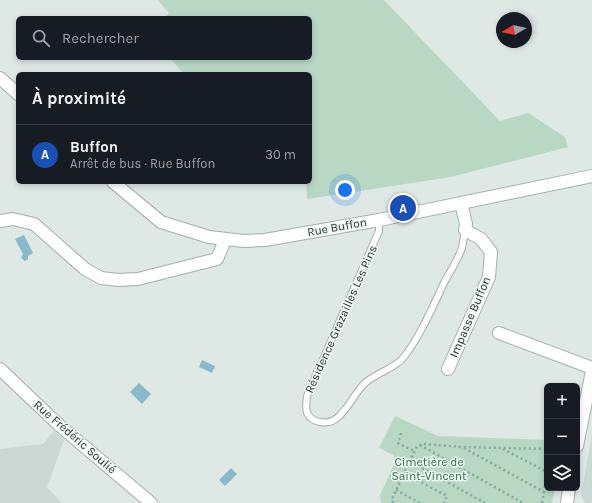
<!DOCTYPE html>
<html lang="fr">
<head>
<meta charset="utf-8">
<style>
  :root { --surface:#171b24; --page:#20242c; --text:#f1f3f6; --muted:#9ea1a6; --line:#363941; --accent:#2563eb }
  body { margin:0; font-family:Karla,sans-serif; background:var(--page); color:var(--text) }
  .controls { position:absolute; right:12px; bottom:12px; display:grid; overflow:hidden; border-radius:6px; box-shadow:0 2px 6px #0003 }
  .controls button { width:36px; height:36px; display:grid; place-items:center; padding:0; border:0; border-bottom:1px solid var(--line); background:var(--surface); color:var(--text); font:20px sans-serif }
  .compass { position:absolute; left:496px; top:12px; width:36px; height:36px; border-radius:50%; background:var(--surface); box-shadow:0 2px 6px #0003; rotate:261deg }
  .you { position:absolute; left:345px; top:190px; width:14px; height:14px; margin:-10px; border:3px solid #fff; border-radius:50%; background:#1a73e8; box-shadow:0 0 0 6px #1a73e833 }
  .badge { display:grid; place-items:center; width:26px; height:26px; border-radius:50%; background:var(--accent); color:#fff; font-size:13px; font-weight:700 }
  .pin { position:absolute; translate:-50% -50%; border:2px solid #fff; box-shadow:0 1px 4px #0006 }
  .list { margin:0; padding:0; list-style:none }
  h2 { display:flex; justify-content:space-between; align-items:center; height:52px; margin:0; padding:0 16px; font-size:17px }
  h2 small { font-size:13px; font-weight:400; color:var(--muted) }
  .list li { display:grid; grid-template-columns:26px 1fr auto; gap:12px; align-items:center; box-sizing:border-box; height:60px; padding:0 16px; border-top:1px solid var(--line) }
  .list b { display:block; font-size:15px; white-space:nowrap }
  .list p { margin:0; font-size:13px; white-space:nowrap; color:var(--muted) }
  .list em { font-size:13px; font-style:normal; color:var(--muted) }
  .icon { flex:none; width:22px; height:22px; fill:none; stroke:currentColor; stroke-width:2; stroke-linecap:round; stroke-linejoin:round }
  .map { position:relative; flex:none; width:592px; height:503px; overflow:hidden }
  .search { position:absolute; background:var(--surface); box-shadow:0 2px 6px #0003; left:16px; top:16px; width:296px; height:44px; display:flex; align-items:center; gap:10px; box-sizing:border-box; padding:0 14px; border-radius:6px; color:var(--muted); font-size:15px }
  .panel { position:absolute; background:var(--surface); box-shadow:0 2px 6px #0003; left:16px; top:72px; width:296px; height:112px; border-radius:6px }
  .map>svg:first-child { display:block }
  .built { fill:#ccd8d4 }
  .green { fill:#b8d8c4 }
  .water { fill:#89b9ca }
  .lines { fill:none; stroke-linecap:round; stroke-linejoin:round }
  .service-casing { stroke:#a2afac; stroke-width:8 }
  .minor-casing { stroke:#a2afac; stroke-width:14 }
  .tertiary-casing { stroke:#a2afac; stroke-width:14 }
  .path { stroke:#81aaa1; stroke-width:2.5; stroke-dasharray:2 3; stroke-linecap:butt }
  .service { stroke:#fff; stroke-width:6 }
  .minor { stroke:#fff; stroke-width:12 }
  .tertiary { stroke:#fff; stroke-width:12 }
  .labels { text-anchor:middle; stroke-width:3; stroke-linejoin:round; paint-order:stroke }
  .street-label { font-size:12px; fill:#213733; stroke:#eef6f3 }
  .park-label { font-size:12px; fill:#2e6a4c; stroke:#eef6f3 }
</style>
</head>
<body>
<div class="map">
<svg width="592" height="503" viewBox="0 0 592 503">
  <rect width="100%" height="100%" fill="#dee8e5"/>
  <path class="built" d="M54 431 64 440 47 487 62 503H0V449L43 444Z
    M592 434V503H585L581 496Z"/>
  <path class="green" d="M158 0H384L500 121 528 113 565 137 568 147 451 177 307 199 306 182H310V74H184L170 58H310V18H164L169 13Z
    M395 416 438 436 547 440V488H555L552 503H381L380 495 396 460 393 455 379 448Z"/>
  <path class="water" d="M24 235 33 253 28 256V259L25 261 21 258 23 254 15 239Z
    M202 360 215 366 212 373 199 367Z
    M139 383 151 394 142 404 130 392Z
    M231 468 237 474 225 486 219 480Z"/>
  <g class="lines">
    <defs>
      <path id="service" d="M379 220V231L307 396C306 405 304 415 314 420 339 432 349 400 363 385 373 374 396 368 403 358 419 339 434 304 445 281 451 270 458 259 462 248 463 242 464 236 465 230"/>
      <path id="minor" d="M0 221 13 219 34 224 85 269 101 278 119 280 138 279 217 259 225 240
        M499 333 592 368
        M0 369 59 425 151 503
        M448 369 489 277 491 252 481 239 465 230 466 224 461 203"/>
      <path id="tertiary" d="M0 78 18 94
        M113 182 161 222 209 237 244 241 265 240 379 220 592 176
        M577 446 592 371
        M567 503 569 488"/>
    </defs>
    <use href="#service" class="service-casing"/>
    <use href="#minor" class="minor-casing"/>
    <use href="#tertiary" class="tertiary-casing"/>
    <path class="path" d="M401 433 398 443 414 451
      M420 445 523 503
      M464 448 544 492
      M503 449 547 472
      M409 461 485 503
      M404 473 447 496 444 503
      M396 490 420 503
      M393 503 392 499 417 446 423 444 462 447 547 449
      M542 503 547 476"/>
    <use href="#service" class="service"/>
    <use href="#minor" class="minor"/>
    <use href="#tertiary" class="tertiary"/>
  </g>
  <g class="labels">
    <g class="street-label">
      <text transform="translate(337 227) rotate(-10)" y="4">Rue Buffon</text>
      <text transform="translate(470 317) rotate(-67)" y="4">Impasse Buffon</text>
      <text transform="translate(341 319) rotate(-66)" y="4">Résidence Grazailles Les Pins</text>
      <text transform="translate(75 437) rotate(41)" y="4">Rue Frédéric Soulié</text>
    </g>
    <g class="park-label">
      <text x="429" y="466">Cimetière de<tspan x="429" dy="14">Saint-Vincent</tspan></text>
    </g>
  </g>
</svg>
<div class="controls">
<button>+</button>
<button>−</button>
<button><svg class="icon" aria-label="layers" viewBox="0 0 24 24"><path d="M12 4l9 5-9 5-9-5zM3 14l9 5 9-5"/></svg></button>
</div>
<svg class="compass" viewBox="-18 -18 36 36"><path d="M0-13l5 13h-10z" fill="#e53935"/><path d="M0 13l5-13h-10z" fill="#9ea1a6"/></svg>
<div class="you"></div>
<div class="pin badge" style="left:403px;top:208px;background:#1a4fb4">A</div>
<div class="search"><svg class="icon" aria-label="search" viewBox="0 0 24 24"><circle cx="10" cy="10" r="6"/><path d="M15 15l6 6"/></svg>Rechercher</div>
<section class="panel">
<h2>À proximité<small></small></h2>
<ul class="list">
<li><span class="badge" style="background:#1a4fb4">A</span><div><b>Buffon</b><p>Arrêt de bus · Rue Buffon</p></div><em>30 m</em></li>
</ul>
</section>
</div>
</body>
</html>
